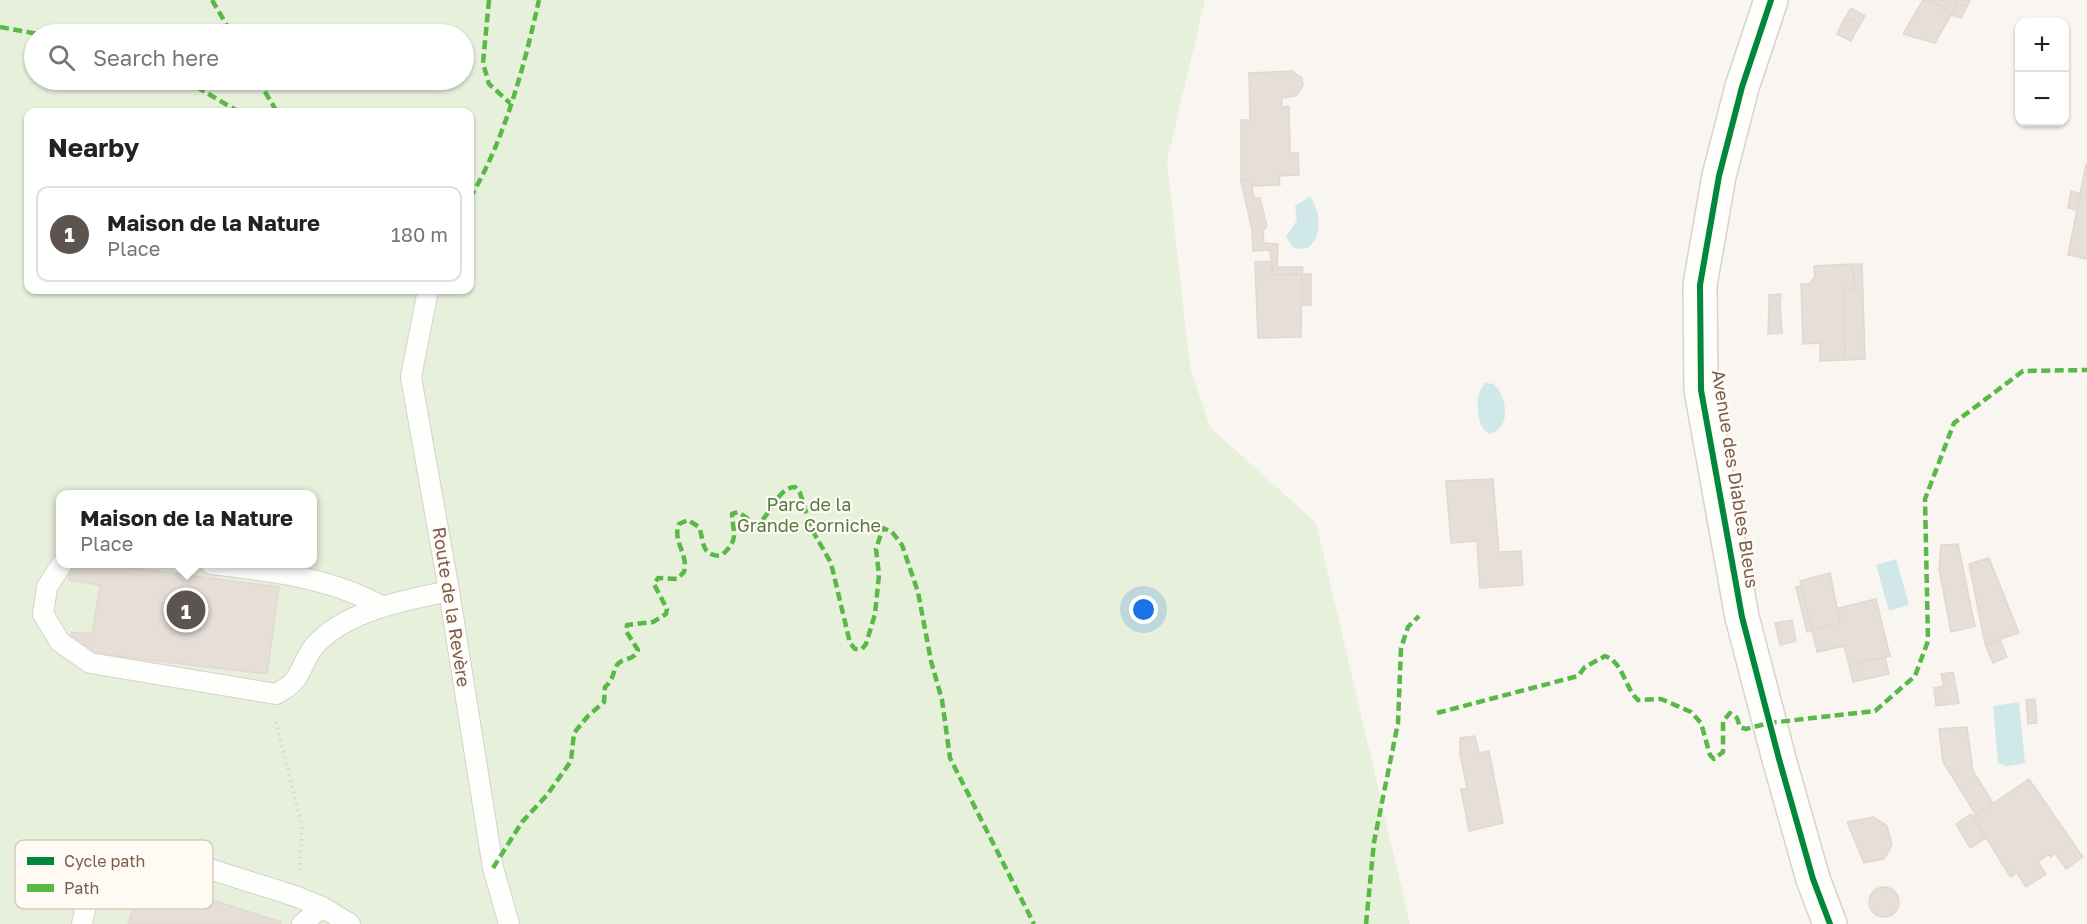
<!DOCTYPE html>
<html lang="en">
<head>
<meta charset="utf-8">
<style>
  :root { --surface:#fff; --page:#f6f6f6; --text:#222; --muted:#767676; --line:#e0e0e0; --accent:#5d544f }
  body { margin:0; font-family:"Golos Text",sans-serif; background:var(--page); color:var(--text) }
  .controls { position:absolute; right:18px; top:18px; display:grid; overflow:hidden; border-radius:12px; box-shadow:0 2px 4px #0004 }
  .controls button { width:54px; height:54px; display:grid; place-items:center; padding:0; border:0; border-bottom:2px solid var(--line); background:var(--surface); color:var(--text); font:30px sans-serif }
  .you { position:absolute; left:1144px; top:610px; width:21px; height:21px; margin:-15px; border:4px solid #fff; border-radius:50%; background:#1a73e8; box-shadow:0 0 0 9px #1a73e833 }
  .badge { display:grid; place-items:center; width:39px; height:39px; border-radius:50%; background:var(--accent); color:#fff; font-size:20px; font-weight:700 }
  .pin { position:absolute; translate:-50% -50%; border:3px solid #fff; box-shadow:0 2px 6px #0006 }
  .popup { position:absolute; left:56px; top:490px; width:261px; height:78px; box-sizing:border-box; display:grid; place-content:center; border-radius:12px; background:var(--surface); filter:drop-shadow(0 2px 4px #0005); font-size:20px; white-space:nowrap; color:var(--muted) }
  .popup b { font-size:22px; color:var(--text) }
  .popup::after { content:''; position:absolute; left:50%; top:100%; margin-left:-12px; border:12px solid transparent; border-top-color:var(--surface) }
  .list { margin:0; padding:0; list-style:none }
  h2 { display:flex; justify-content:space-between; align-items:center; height:78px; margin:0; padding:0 24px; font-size:26px }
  h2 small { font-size:20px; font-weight:400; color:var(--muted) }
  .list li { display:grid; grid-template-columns:39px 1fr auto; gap:18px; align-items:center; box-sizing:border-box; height:96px; margin:0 12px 12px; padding:0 12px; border:2px solid var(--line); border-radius:12px }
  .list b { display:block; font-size:22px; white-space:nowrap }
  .list p { margin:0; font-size:20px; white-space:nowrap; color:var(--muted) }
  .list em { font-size:20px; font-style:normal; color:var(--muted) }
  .icon { flex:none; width:33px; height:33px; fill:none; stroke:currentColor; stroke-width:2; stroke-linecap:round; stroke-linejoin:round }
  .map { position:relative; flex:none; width:2087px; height:924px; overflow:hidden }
  .search { position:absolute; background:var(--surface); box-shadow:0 2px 4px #0004; left:24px; top:24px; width:450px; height:66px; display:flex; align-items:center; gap:15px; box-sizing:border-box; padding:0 21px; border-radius:33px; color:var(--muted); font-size:22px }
  .panel { position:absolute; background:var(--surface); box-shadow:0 2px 4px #0004; left:24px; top:108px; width:450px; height:186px; border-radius:12px }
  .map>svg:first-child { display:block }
  .green { fill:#e7f0db; fill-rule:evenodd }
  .water { fill:#d0e8ea }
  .building { fill:#e6ded7; stroke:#e2d8d2; stroke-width:1.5 }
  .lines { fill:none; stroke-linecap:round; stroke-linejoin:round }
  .service-casing { stroke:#d7d1cb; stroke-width:22 }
  .secondary-casing { stroke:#d9d2cb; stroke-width:36 }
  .path { stroke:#dcd5d0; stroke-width:4; stroke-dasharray:1.5 4.5; stroke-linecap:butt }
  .service { stroke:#fefefd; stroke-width:20 }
  .secondary { stroke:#fefefd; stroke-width:33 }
  .quiet { stroke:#58b947; stroke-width:4.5; stroke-dasharray:9 4.5; stroke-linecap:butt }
  .cycleway-casing { stroke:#fffaf3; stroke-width:10 }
  .cycleway { stroke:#00873e; stroke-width:6 }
  .labels { text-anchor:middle; stroke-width:4.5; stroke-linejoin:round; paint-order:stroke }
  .street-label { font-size:18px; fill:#7a5c4d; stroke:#fffaf3 }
  .park-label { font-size:18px; fill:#537a41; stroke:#fffaf3 }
  .key { fill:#fffaf3; stroke:#d7cbc1; stroke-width:1.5 }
  .key-label { font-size:16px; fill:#7a5c4d }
</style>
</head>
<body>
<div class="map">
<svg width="2087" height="924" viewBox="0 0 2087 924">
  <rect width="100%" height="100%" fill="#f9f5f0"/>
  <path class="green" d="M0 0H1205L1167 161 1190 367 1210 427 1316 523 1410 924H0ZM34 34H464V80H34ZM28 112H470V290H28ZM60 494H312V564H60Z"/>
  <path class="water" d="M1310 196C1320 213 1324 234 1308 248L1295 249 1286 237 1297 220 1295 206Z
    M1485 383 1494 384C1507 397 1512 428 1490 434 1475 428 1474 393 1485 383Z
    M1896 559 1909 605 1889 611 1876 565Z
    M2019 702 2025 763 2007 766 1998 763 1993 706Z"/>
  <path class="building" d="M1923 0H1929L1952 13 1959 0H1970L1961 18 1951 15 1935 43 1903 34Z
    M1929 0H1959L1952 13Z
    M1851 8 1865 16 1861 23 1845 18Z
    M1845 18 1861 23 1851 41 1837 34Z
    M1292 71 1302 78 1303 85 1296 96 1282 98V107L1289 106 1290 153H1298L1299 175 1279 176 1280 185 1252 186 1251 180 1241 181V120H1250L1249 73Z
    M2086 164H2087V259L2068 255Z
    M1251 180 1254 198H1260L1267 226 1263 231 1264 243 1278 244 1277 267H1303L1302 274 1272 275 1273 265 1269 250 1253 251 1252 230 1241 181Z
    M2071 191 2081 194 2077 210 2068 208Z
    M1271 261 1272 275 1302 274 1301 337 1258 338 1255 262Z
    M1853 264 1854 288 1844 289 1845 360 1820 361V343L1803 344 1801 284H1809L1815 277 1814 266Z
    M1853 264H1862L1865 359 1845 360 1844 289 1854 288Z
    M1302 274H1311V305H1303Z
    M1781 294 1780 304H1769V295Z
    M1769 304H1780L1782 333 1768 334Z
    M1493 479 1499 552 1521 551 1523 585 1480 588 1477 541 1451 543 1446 481Z
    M1958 544 1975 626 1951 632 1939 569 1941 545Z
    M1989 558 2019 633 1985 644 1969 564Z
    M71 564H101L279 587 267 674 92 653 90 647 70 643 72 632 92 634 100 585 69 580Z
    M1830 573 1840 623 1812 630 1800 581Z
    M1801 586 1812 630 1807 632 1796 587Z
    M1876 599 1890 656 1849 665 1844 646 1817 652 1812 630 1840 623 1838 608Z
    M1792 620 1796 641 1780 645 1775 623Z
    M2000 640 2007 657 1993 663 1985 644Z
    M1885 657 1889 674 1853 682 1849 665Z
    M1953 672 1959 703 1936 706 1934 688 1944 686 1941 674Z
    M2035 699 2037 723 2028 724 2026 700Z
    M1967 727 1973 771 1993 803 1976 815 1943 762 1939 729Z
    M1475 736 1479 753 1489 751 1503 823 1469 831 1461 789H1467L1460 754V738Z
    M2029 779 2083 857 2066 869 2055 853 2051 857 2049 854 2038 862 2046 874 2026 887 2017 873 2011 877 2008 873 1973 817Z
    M1971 814 1986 838 1970 848 1956 824Z
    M1874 817 1887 826 1892 845 1884 859 1864 863 1847 822Z
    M143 878 281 922 280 924H128Z
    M1869 902a15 15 0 1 1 30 0a15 15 0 1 1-30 0Z"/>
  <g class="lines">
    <defs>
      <path id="service" d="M428 290 411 377 449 591 493 868 509 924
        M62 564 47 587 43 614 60 642 90 663 276 694C282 690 291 686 295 680 303 669 306 655 316 644 350 609 404 601 449 591
        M211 564C268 571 330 577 381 606
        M82 924 88 896 105 876 133 860 175 858 295 896 322 907 350 924
        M302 924 322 907"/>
      <path id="secondary" d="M1771 0 1742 87 1719 176 1700 285 1701 390 1742 617 1779 759 1813 879 1830 924"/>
    </defs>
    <use href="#service" class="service-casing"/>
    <use href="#secondary" class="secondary-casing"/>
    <path class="path" d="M276 722 302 826 300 870"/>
    <use href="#service" class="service"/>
    <use href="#secondary" class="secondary"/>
    <path class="quiet" d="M212 0 232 34
      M489 0 483 63 489 84 510 103
      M0 27 38 34
      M185 80 239 112
      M258 80 277 112
      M470 198C505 139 524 67 539 0
      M1437 713 1578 676 1585 667 1605 656C1624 663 1624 687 1638 700L1661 699 1691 712 1701 723 1710 755 1714 759 1723 752V721L1730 713 1737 718 1740 727 1746 729 1769 723 1875 711 1915 676 1928 641 1925 499 1954 423 2023 371 2087 370
      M493 868 522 822 547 795 571 761 574 733 588 716 604 702 605 687C614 679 612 674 617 665 621 659 630 660 635 655L638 650 626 631 627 625 653 622 666 614 667 609 654 584 658 578 677 579 684 572C689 554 672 542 679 524L688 520 699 527C705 543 700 555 721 556 740 539 733 534 732 514L738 512 757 525C770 516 778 487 795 487L800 493 811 528 831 563 850 643 855 649H862L866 644 875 614 879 575 876 549 883 528 892 532 902 545 918 592 931 661 942 700 950 758 1034 924
      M1366 924 1374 842 1398 723 1401 648 1408 627 1419 616"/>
    <defs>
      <path id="cycleway" d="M1771 0 1742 87 1719 176 1700 285 1701 390 1742 617 1779 759 1813 879 1830 924"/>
    </defs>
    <use href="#cycleway" class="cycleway-casing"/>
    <use href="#cycleway" class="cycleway"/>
  </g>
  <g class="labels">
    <g class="street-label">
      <text transform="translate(1735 479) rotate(81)" y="6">Avenue des Diables Bleus</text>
      <text transform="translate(451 607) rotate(81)" y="6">Route de la Revère</text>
    </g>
    <g class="park-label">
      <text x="809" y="511">Parc de la<tspan x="809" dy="21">Grande Corniche</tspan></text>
    </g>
  </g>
  <rect x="15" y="840" width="198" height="69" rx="9" class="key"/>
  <rect x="27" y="857" width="27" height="8" fill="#00873e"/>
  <rect x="27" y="884" width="27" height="8" fill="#58b947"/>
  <g class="key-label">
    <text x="64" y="867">Cycle path</text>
    <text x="64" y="894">Path</text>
  </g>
</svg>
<div class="controls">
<button>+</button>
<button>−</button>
</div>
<div class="you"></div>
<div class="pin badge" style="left:186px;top:610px">1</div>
<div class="popup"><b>Maison de la Nature</b>Place</div>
<div class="search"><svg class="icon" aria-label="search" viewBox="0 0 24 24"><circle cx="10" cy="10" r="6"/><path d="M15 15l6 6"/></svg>Search here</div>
<section class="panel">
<h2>Nearby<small></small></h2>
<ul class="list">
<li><span class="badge">1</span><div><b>Maison de la Nature</b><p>Place</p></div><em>180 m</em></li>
</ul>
</section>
</div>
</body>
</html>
